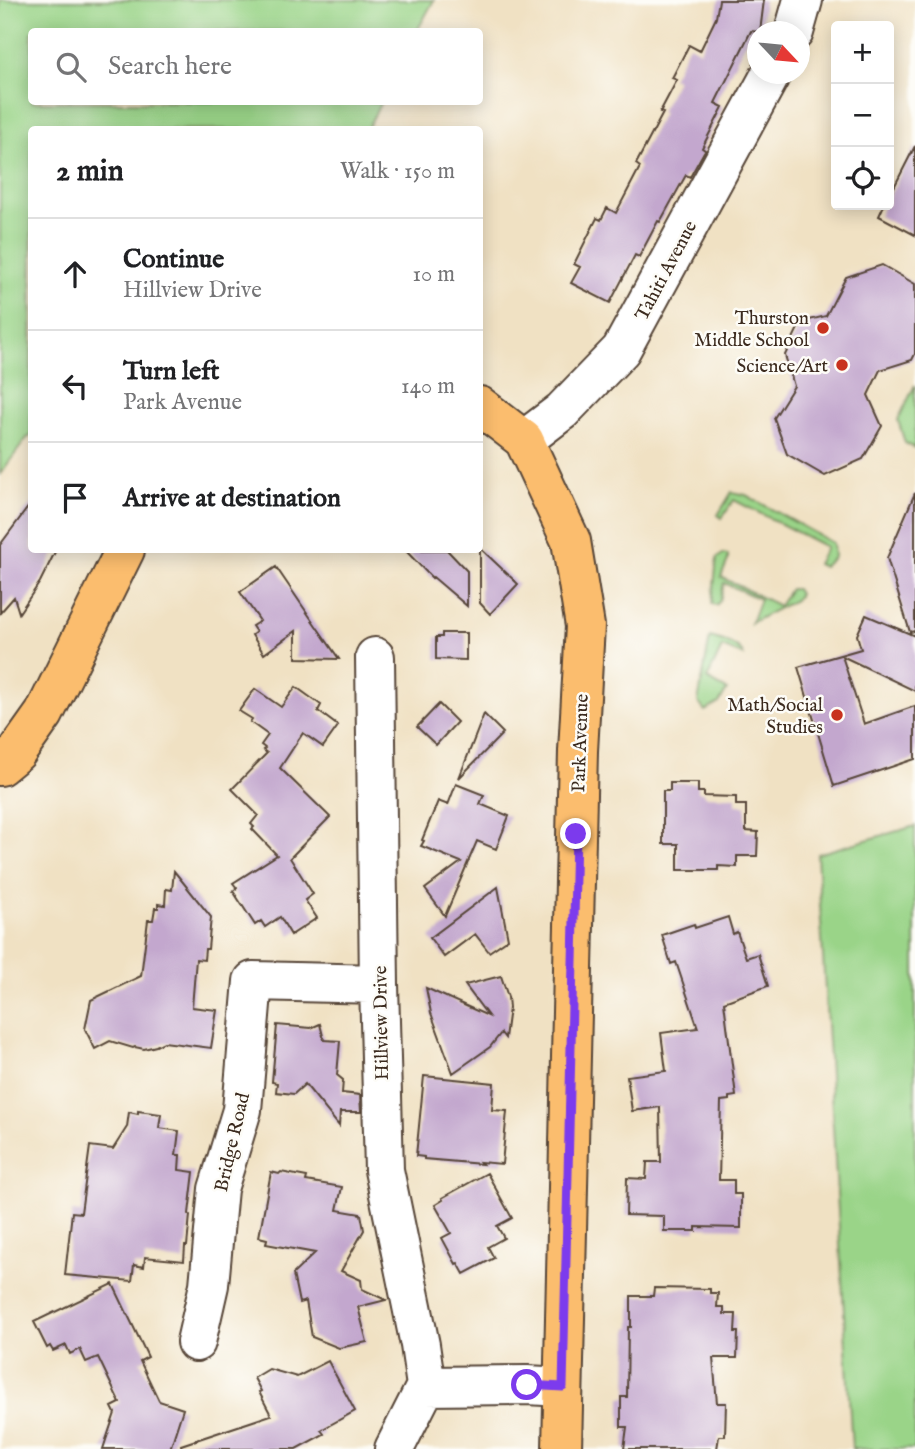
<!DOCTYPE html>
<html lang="en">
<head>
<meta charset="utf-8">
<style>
  :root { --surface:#fff; --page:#f6f6f6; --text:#202124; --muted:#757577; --line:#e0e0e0 }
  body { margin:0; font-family:"IM FELL English",serif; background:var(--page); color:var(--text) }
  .controls { position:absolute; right:21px; top:21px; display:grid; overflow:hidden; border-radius:7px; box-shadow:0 4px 18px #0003 }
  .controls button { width:63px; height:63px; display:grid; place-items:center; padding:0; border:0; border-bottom:2px solid var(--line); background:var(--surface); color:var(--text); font:35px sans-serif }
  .compass { position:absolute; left:747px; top:21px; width:63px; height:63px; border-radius:50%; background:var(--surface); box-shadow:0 4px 18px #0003; rotate:116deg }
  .stop { position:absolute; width:21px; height:21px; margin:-16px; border:5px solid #7c3aed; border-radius:50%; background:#fff }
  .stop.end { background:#7c3aed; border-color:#fff; box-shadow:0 2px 7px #0008 }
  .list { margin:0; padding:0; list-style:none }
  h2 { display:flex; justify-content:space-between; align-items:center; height:91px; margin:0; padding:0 28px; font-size:30px }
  h2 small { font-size:23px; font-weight:400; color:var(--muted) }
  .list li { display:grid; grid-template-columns:46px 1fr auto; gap:21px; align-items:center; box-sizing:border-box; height:112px; padding:0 28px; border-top:2px solid var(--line) }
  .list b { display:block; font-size:26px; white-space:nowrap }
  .list p { margin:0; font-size:23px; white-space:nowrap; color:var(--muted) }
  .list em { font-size:23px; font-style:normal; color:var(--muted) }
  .icon { flex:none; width:38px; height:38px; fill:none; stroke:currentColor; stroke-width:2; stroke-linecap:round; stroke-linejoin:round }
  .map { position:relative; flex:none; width:915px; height:1449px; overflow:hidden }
  .search { position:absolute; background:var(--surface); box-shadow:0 4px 18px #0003; left:28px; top:28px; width:455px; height:77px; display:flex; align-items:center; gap:18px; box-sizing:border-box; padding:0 24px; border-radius:7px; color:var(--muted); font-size:26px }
  .panel { position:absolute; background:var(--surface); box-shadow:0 4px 18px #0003; left:28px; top:126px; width:455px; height:427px; border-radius:7px }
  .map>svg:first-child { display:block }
  .green { fill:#9ad488; stroke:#6a7f53; stroke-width:2 }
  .building { fill:#c3a7ce }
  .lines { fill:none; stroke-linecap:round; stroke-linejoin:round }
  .minor-casing { stroke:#564537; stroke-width:42 }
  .major-casing { stroke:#564537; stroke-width:42 }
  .minor { stroke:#fff; stroke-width:38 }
  .major { stroke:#fbbd6e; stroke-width:38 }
  .route { stroke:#7c3aed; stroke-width:9 }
  .poi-dot { fill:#c8321e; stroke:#fdfcf7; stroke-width:2.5 }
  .labels { text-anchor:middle; stroke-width:5; stroke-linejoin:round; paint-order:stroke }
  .street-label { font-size:19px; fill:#3b2a1e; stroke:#fdfcf7 }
  .poi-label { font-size:19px; fill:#3b2a1e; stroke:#fdfcf7; text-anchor:end }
</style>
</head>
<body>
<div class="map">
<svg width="915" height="1449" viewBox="0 0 915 1449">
  <rect width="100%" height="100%" fill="#fdfcf7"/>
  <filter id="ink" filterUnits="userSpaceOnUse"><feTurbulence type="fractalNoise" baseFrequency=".0143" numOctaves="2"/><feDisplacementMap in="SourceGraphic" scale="14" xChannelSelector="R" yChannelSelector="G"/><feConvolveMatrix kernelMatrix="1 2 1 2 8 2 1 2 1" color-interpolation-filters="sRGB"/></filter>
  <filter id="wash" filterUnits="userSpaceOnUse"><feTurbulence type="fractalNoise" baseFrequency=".00686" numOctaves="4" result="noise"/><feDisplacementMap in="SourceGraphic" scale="28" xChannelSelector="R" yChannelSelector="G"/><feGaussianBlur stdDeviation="1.57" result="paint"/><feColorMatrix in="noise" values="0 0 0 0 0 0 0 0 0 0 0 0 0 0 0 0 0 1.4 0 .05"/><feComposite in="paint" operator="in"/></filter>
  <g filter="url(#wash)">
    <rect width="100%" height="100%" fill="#f0e1c3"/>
    <path class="green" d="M0 0H434L417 31 32 32V102H381L367 129 32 130 31 436 27 438 0 474Z
      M915 385V448L905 443 898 420Z
      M732 492 746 495 833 543 834 557 823 567 817 564 826 547 734 500 722 518 718 515Z
      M723 554 728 555V560L721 577 779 606 790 589H796L799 594 795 600 751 623 760 599 724 583 720 601 716 605 712 604 717 558Z
      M710 637C722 640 740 645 744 656L722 647 707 679 727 690 719 703 705 711 698 702Z
      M915 826V1449H852L817 854Z"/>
    <g id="blocks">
      <path class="building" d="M719 0H764L760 32 751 31 715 103 723 107 702 148 705 150 690 177 686 175 660 222 658 221 639 257 635 255 610 303 571 283 580 267 574 264 597 218 601 220 607 208 616 213 640 167 636 164 663 113 660 112 677 80 672 78 689 45 700 51 716 18Z
        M915 146V235L879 216 884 205H889V197Z
        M882 265 915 284V354L912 360 880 370 868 395 882 426 863 459 825 476 787 454 774 418 794 386 785 355 801 322 826 316 846 277Z
        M915 493V631L910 632 887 558Z
        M32 502V550H56L40 582 19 613 14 597 0 613V545Z
        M480 548 518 584 490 614 480 603Z
        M405 550H447L467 571V606L433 577 432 578Z
        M276 567 312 620 339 659 296 658V631L264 654 252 635 256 632 252 626 260 621 240 592Z
        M866 615 915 636V691L842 656 864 724 915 706V759L834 786 798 667 861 649 857 635Z
        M442 633H466V660L436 659V637H442Z
        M296 687 321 705 318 711 338 726 323 747 303 733 280 768 330 817 290 858 313 894 305 900 317 918 291 935 280 917 265 927 261 921 255 925 233 891 237 888 233 883 277 855 252 829 254 827 251 824 258 815 232 789 267 753 263 750 265 748 261 745 268 735 250 722 252 719 239 711 255 689 281 707Z
        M439 704 457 722 436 745 417 727Z
        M484 714 503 733 459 778Z
        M670 783H698V792H704V796L736 797V805H746V831L758 832 757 856H737V867L718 866V870H678V844H663V791H670Z
        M456 784 484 795 480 804 509 816 496 849 477 841 445 916 425 889 461 862 421 846 424 841 422 840 438 801 448 805Z
        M174 871 211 917 208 949H205L204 960 196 959 192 1007 217 1010 211 1048 164 1042 156 1046 144 1049 135 1047 133 1048 110 1041 95 1049 85 1029 91 1000 141 976 148 920H153L155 908H158V904L165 905 166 889 172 890Z
        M498 887 508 939 489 952 475 934 444 957 430 938Z
        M728 917 733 934 737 932 746 958 758 954 768 986 724 1002 736 1096 729 1097V1100L721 1101 719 1180H734V1194H741V1228L696 1227V1231H664V1216L626 1215 627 1178 646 1179 647 1162H661L660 1107 632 1111 627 1076 666 1071 661 1033 698 1028 676 962 671 964 662 935 694 924 695 928Z
        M501 976 508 997 509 1008 505 1038 501 1033 490 1047 453 1073 431 1013 426 988 488 1016 465 985Z
        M320 1024 324 1040 340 1041 337 1075 343 1080 342 1093 360 1095 361 1112H340L339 1126 305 1084 294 1094 276 1092 277 1083 272 1082 277 1025 311 1028Z
        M424 1076 494 1083 492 1110 507 1111 502 1164 480 1162 482 1164 424 1159V1157L416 1156Z
        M138 1111 161 1114 159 1128 179 1131 176 1155H180L179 1170 194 1172 189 1214 190 1215 187 1246H185L184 1261 145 1257 144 1267 134 1265 132 1281 65 1275 72 1212 81 1213 90 1146 113 1149 127 1127 129 1112 138 1114Z
        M271 1172 279 1174 281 1172 307 1177 306 1181 342 1187 337 1210 361 1214 364 1230 341 1271 361 1280 362 1289 386 1300 358 1307 367 1342 339 1348 312 1337 306 1301 299 1303 293 1274 315 1253 266 1244 267 1239 259 1237Z
        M487 1173 512 1218 497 1226 504 1238 488 1247 494 1258 464 1274 458 1263 456 1264 442 1238 451 1233 435 1205 443 1200 442 1198Z
        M113 1284 148 1357 140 1361 159 1401 183 1409 170 1449H103L115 1413 112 1407 120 1403 98 1357 86 1362 80 1349 70 1354 66 1345 53 1351 50 1346 47 1348 34 1322Z
        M654 1288 710 1289V1293H718L717 1307H724V1314H736L735 1332H738L737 1358H713L717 1403H726L725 1436H719L717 1449H624L627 1427H621V1397H627L628 1327H631V1296H653Z
        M328 1361 355 1411 321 1430 324 1434 296 1449H182L181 1445 271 1415 259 1392 261 1391 254 1378 269 1369 297 1377Z"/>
    </g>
  </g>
  <g filter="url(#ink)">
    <use href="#blocks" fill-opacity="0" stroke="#564537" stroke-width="2"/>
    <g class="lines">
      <defs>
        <path id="minor" d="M794 32 803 0
          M524 440 562 411 621 350 771 74
          M375 657 379 984 384 1170 420 1345 426 1386 394 1449
          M196 1342 209 1285 218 1189 242 1110 253 981 379 984
          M426 1386 527 1385 563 1387"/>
        <path id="major" d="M480 406 524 440 571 541 585 626 578 751 562 1449
          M0 766 17 752 44 714 125 550"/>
      </defs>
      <use href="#minor" class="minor-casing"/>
      <use href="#major" class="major-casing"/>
      <use href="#minor" class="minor"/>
      <use href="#major" class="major"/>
    </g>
  </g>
  <g class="lines" filter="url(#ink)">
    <path class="route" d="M527 1385 563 1387 576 834"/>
  </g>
  <g class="poi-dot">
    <circle cx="823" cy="328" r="7"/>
    <circle cx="842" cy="365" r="7"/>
    <circle cx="837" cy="715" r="7"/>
  </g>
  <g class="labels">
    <g class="street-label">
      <text transform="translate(665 270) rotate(-62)" y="7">Tahiti Avenue</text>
      <text transform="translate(579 743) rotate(-88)" y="7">Park Avenue</text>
      <text transform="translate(380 1023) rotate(-91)" y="7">Hillview Drive</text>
      <text transform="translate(231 1142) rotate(-77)" y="7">Bridge Road</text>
    </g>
    <g class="poi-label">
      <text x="809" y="324">Thurston<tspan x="809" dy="22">Middle School</tspan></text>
      <text x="828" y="372">Science/Art</text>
      <text x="823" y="711">Math/Social<tspan x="823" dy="22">Studies</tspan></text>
    </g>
  </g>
</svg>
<div class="controls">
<button>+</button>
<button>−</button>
<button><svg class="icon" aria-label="locate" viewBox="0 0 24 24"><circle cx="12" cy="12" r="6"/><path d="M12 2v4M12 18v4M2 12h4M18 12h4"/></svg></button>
</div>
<svg class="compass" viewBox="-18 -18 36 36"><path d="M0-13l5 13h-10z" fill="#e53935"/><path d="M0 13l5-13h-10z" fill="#757577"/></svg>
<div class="stop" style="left:527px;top:1385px"></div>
<div class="stop end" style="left:576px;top:834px"></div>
<div class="search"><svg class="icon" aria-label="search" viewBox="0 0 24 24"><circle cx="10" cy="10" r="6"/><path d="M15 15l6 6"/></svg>Search here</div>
<section class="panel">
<h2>2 min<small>Walk · 150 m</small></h2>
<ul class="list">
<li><svg class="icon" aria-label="ahead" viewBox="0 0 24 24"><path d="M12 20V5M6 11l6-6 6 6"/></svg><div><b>Continue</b><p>Hillview Drive</p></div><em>10 m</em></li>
<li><svg class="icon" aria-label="left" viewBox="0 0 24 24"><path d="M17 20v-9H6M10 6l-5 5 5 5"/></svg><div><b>Turn left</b><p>Park Avenue</p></div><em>140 m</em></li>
<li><svg class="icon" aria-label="arrive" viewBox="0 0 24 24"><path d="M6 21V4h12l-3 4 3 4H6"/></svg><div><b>Arrive at destination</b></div></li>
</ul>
</section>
</div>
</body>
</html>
